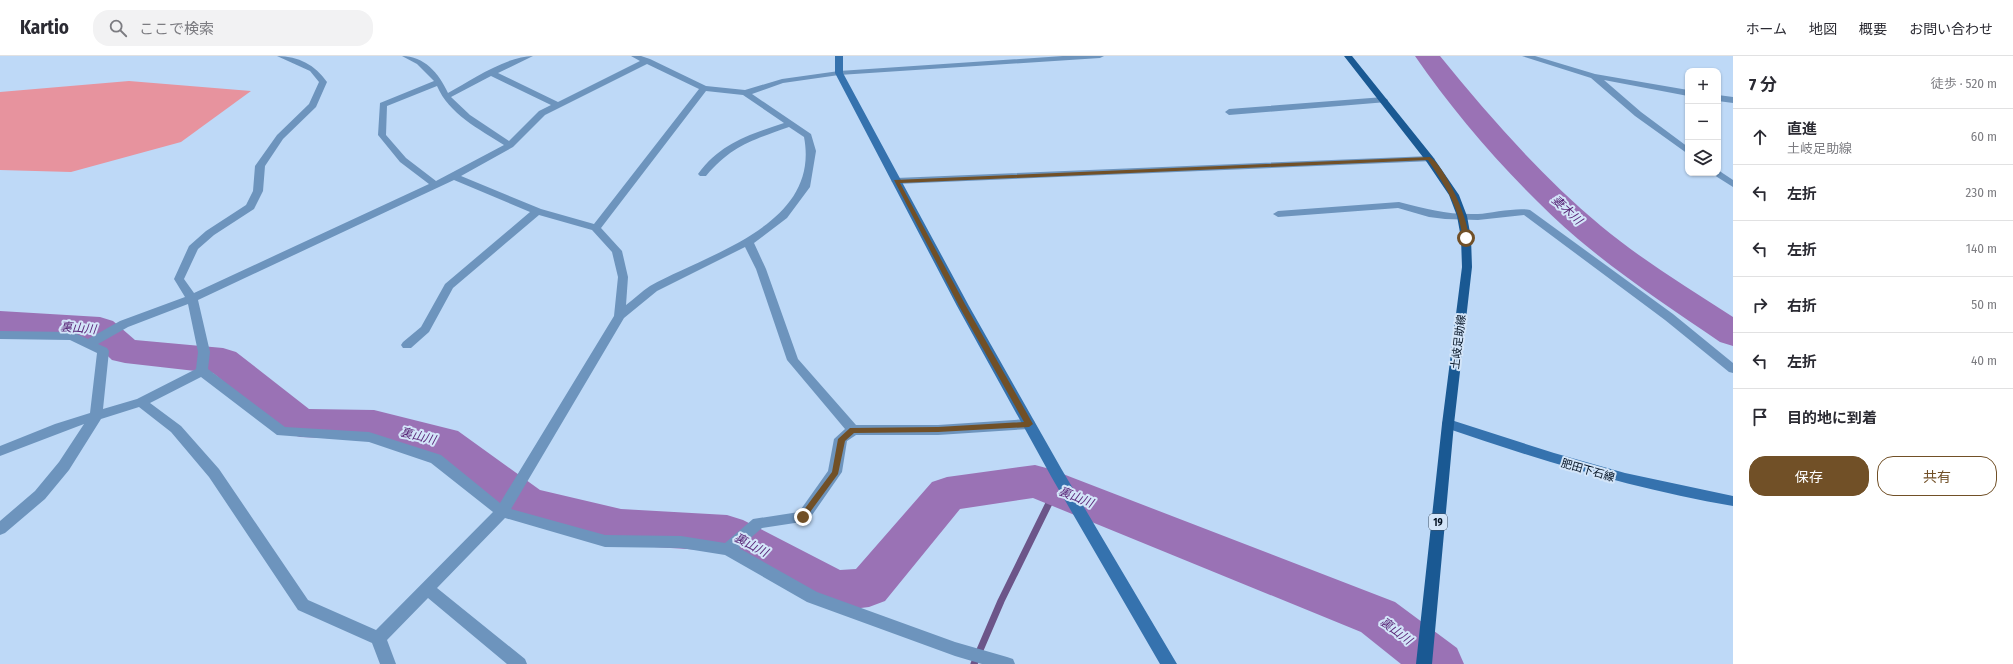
<!DOCTYPE html>
<html lang="ja">
<head>
<meta charset="utf-8">
<style>
  :root { --surface:#fff; --page:#f2f2f3; --text:#2b2b33; --muted:#7c7c81; --line:#e1e1e2; --accent:#715027 }
  body { margin:0; font-family:"Fira Sans Condensed","Noto Sans JP",sans-serif; background:var(--page); color:var(--text) }
  .controls { position:absolute; right:12px; top:12px; display:grid; overflow:hidden; border-radius:8px; box-shadow:0 1px 3px #0004 }
  .controls button { width:36px; height:36px; display:grid; place-items:center; padding:0; border:0; border-bottom:1px solid var(--line); background:var(--surface); color:var(--text); font:20px sans-serif }
  .stop { position:absolute; width:12px; height:12px; margin:-9px; border:3px solid #715027; border-radius:50%; background:#fff }
  .stop.end { background:#715027; border-color:#fff; box-shadow:0 1px 4px #0008 }
  .list { margin:0; padding:0; list-style:none }
  h2 { display:flex; justify-content:space-between; align-items:center; height:52px; margin:0; padding:0 16px; font-size:17px }
  h2 small { font-size:13px; font-weight:400; color:var(--muted) }
  .list li { display:grid; grid-template-columns:26px 1fr auto; gap:12px; align-items:center; box-sizing:border-box; height:56px; padding:0 16px; border-top:1px solid var(--line) }
  .list b { display:block; font-size:15px; white-space:nowrap }
  .list p { margin:0; font-size:13px; white-space:nowrap; color:var(--muted) }
  .list em { font-size:13px; font-style:normal; color:var(--muted) }
  .actions { display:flex; gap:8px; padding:12px 16px }
  .actions a { flex:1; padding:9px 0; border:1px solid var(--accent); border-radius:16px; text-align:center; font-size:14px; color:var(--accent) }
  .actions .main { background:var(--accent); color:#fff }
  .icon { flex:none; width:22px; height:22px; fill:none; stroke:currentColor; stroke-width:2; stroke-linecap:round; stroke-linejoin:round }
  .map { position:relative; flex:none; width:1733px; height:608px; overflow:hidden }
  header { display:flex; align-items:center; gap:24px; box-sizing:border-box; height:56px; padding:0 20px; background:var(--surface); border-bottom:1px solid var(--line) }
  header strong { font-size:19px }
  nav { display:flex; gap:22px; margin-inline-start:auto; font-size:14px }
  .search { width:280px; height:36px; background:var(--page); display:flex; align-items:center; gap:10px; box-sizing:border-box; padding:0 14px; border-radius:16px; color:var(--muted); font-size:15px }
  main { display:flex }
  aside { flex:1; background:var(--surface) }
  .map>svg:first-child { display:block }
  .green { fill:#e7939e }
  .lines { fill:none; stroke-linecap:round; stroke-linejoin:round }
  .stream { stroke:#6c5589; stroke-width:7 }
  .river { fill:#9a72b5; fill-rule:evenodd }
  .street { fill:#6d94bd; fill-rule:evenodd }
  .secondary { fill:#3572ae; fill-rule:evenodd }
  .primary { fill:#1a5993; fill-rule:evenodd }
  .route { fill:#715027 }
  .labels { text-anchor:middle; stroke-width:4; stroke-linejoin:round; paint-order:stroke }
  .shield { fill:#d3e5f9; stroke:#415062; stroke-width:1 }
  .shield-label { font-size:10px; font-weight:bold; fill:#021021 }
  .street-label { font-size:11px; fill:#021021; stroke:#d3e5f9 }
  .water-label { font-size:12px; font-style:italic; fill:#5a2778; stroke:#d3e5f9 }
</style>
</head>
<body>
<header>
<strong>Kartio</strong>
<div class="search"><svg class="icon" aria-label="search" viewBox="0 0 24 24"><circle cx="10" cy="10" r="6"/><path d="M15 15l6 6"/></svg>ここで検索</div>
<nav><a>ホーム</a><a>地図</a><a>概要</a><a>お問い合わせ</a></nav>
</header>
<main>
<div class="map">
<svg width="1733" height="608" viewBox="0 0 1733 608">
  <rect width="100%" height="100%" fill="#bed9f7"/>
  <path class="green" d="M129 25 251 35 181 86 71 116 0 114V36Z"/>
  <g class="lines">
    <path class="stream" d="M974 608 1001 545 1056 433"/>
    <path class="river" d="M1415 0H1440C1489 60 1541 120 1601 170 1642 204 1688 232 1733 261V290L1720 286C1672 253 1623 221 1578 183 1520 133 1458 63 1415 0Z
      M0 255 100 261 113 265 135 284 223 292 236 296 309 353 374 354 458 375 540 434 621 453 727 459 743 464 840 514 856 513 932 426 947 421 1035 409 1050 413 1395 546 1457 592 1464 608H1401L1361 576 1033 442 960 453 885 545 869 551 836 555 820 549 720 495 621 489 513 460 431 398 374 384 300 381 286 377 213 317 125 307 112 304 91 284 0 279Z"/>
    <path class="street" d="M277 0C299 0 315 9 327 26L316 51 283 83 265 110 263 135 254 153 214 179 198 193 184 223 194 237 429 128 400 106 378 79 380 47 434 25 417 8 402 0C424 0 439 17 448 37 471 24 507 0 533 0L498 17 558 46 640 5 631 0H641L650 3 706 30 745 34 782 23 839 15 1063 0H1104L1100 2 839 19 783 27 752 38 811 78 816 95 810 131 787 162 754 187 766 213 798 303 856 369H938L1029 363 1034 365 1035 368 1034 371 1029 373 938 379H856L847 385 842 416 808 465 762 472 739 492 817 536 955 586 1007 601 1013 603 1015 608H982L955 600 807 546 725 499 681 492 605 491 505 462 437 532 525 603 527 608H507L428 542 387 584 396 608H380L372 587 298 554 209 421 171 376 139 351 101 363 69 414 45 443 5 477 0 479V465L35 435 59 406 84 368 0 400V390L55 368 90 357 97 297 70 284 0 283V275L72 276 88 283 120 265 185 241 174 223 189 190 206 175 246 149 253 135 255 110 277 79 309 48 319 26 310 15ZM647 8 699 33 594 168 541 153 461 120 513 91 545 59ZM491 20 551 49 539 55 509 85 470 59 451 41ZM437 30C449 58 479 73 504 89L436 125 406 102 386 79 387 50ZM706 35 743 39 784 67C749 79 721 87 698 118L700 120H706C732 89 753 84 789 71L804 81C821 169 709 197 650 230 642 235 634 243 626 249L628 221 622 195 601 172ZM454 124 530 156 445 228 421 271 403 286 401 289 403 292H411L429 276 453 232 539 159 592 174 612 196 618 221 614 260 500 447 441 399 369 376 285 371 208 313 210 296 198 244ZM745 191 756 213 787 304 845 373 834 383 828 415 799 456 753 463 725 487 681 480 605 479 511 453 624 262 657 235ZM188 248 198 296 196 313 137 343 103 353 109 295 107 292 98 288 128 271ZM201 321 277 379 369 386 431 407 493 456 376 574 308 544 219 413 181 370 150 347Z
      M1522 0H1535L1595 18 1688 34V40L1604 24 1641 56 1688 91V98L1635 60 1591 22Z
      M1718 39 1733 41V47L1718 45Z
      M1384 41 1388 44 1387 46 1229 59 1225 56 1229 53Z
      M1430 100 1435 103 1433 105 896 128 891 125 896 122Z
      M1718 114 1733 124V131L1714 119 1712 117H1718Z
      M1399 146C1428 153 1447 159 1478 158 1491 157 1518 151 1530 154L1673 258 1733 307V317L1729 316 1665 264 1524 159 1478 164 1445 163 1429 161 1398 152 1278 161 1273 158 1278 155Z"/>
    <path class="secondary" d="M835 0H843V17L969 250 1062 414 1177 608H1160L1052 422 957 250 835 17Z
      M1448 363 1554 397 1625 417 1733 440V450C1634 433 1539 404 1443 371L1442 368 1443 365Z"/>
    <path class="primary" d="M1344 0H1352L1433 101 1459 139 1467 160 1471 182 1472 211 1454 368 1432 608H1416L1442 368 1462 211 1461 182 1457 160 1449 139 1426 105Z"/>
  </g>
  <path class="route" d="M1430 101C1444 109 1471 166 1468 183L1463 182C1457 147 1447 133 1428 104L900 127 966 250 1033 368 1029 371 938 376 854 377 845 385 838 418 805 463H800V459L832 416 838 383 850 372 938 371 1024 366 959 250 894 124Z"/>
  <g class="labels">
    <rect class="shield" x="1429" y="458" width="18" height="16" rx="3"/>
    <g class="shield-label">
      <text x="1438" y="470">19</text>
    </g>
    <g class="street-label">
      <text transform="translate(1458 286) rotate(-83)" y="4">土岐足助線</text>
      <text transform="translate(1588 414) rotate(16)" y="4">肥田下石線</text>
    </g>
    <g class="water-label">
      <text transform="translate(1567 154) rotate(43)" y="4">妻木川</text>
      <text transform="translate(78 272) rotate(5)" y="4">裏山川</text>
      <text transform="translate(418 380) rotate(14)" y="4">裏山川</text>
      <text transform="translate(1076 441) rotate(22)" y="4">裏山川</text>
      <text transform="translate(751 489) rotate(28)" y="4">裏山川</text>
      <text transform="translate(1396 575) rotate(37)" y="4">裏山川</text>
    </g>
  </g>
</svg>
<div class="controls">
<button>+</button>
<button>−</button>
<button><svg class="icon" aria-label="layers" viewBox="0 0 24 24"><path d="M12 4l9 5-9 5-9-5zM3 14l9 5 9-5"/></svg></button>
</div>
<div class="stop" style="left:1466px;top:182px"></div>
<div class="stop end" style="left:803px;top:461px"></div>
</div>
<aside>
<h2>7 分<small>徒歩 · 520 m</small></h2>
<ul class="list">
<li><svg class="icon" aria-label="ahead" viewBox="0 0 24 24"><path d="M12 20V5M6 11l6-6 6 6"/></svg><div><b>直進</b><p>土岐足助線</p></div><em>60 m</em></li>
<li><svg class="icon" aria-label="left" viewBox="0 0 24 24"><path d="M17 20v-9H6M10 6l-5 5 5 5"/></svg><div><b>左折</b></div><em>230 m</em></li>
<li><svg class="icon" aria-label="left" viewBox="0 0 24 24"><path d="M17 20v-9H6M10 6l-5 5 5 5"/></svg><div><b>左折</b></div><em>140 m</em></li>
<li><svg class="icon" aria-label="right" viewBox="0 0 24 24"><path d="M7 20v-9h11M14 6l5 5-5 5"/></svg><div><b>右折</b></div><em>50 m</em></li>
<li><svg class="icon" aria-label="left" viewBox="0 0 24 24"><path d="M17 20v-9H6M10 6l-5 5 5 5"/></svg><div><b>左折</b></div><em>40 m</em></li>
<li><svg class="icon" aria-label="arrive" viewBox="0 0 24 24"><path d="M6 21V4h12l-3 4 3 4H6"/></svg><div><b>目的地に到着</b></div></li>
</ul>
<div class="actions"><a class="main">保存</a><a>共有</a></div>
</aside>
</main>
</body>
</html>
